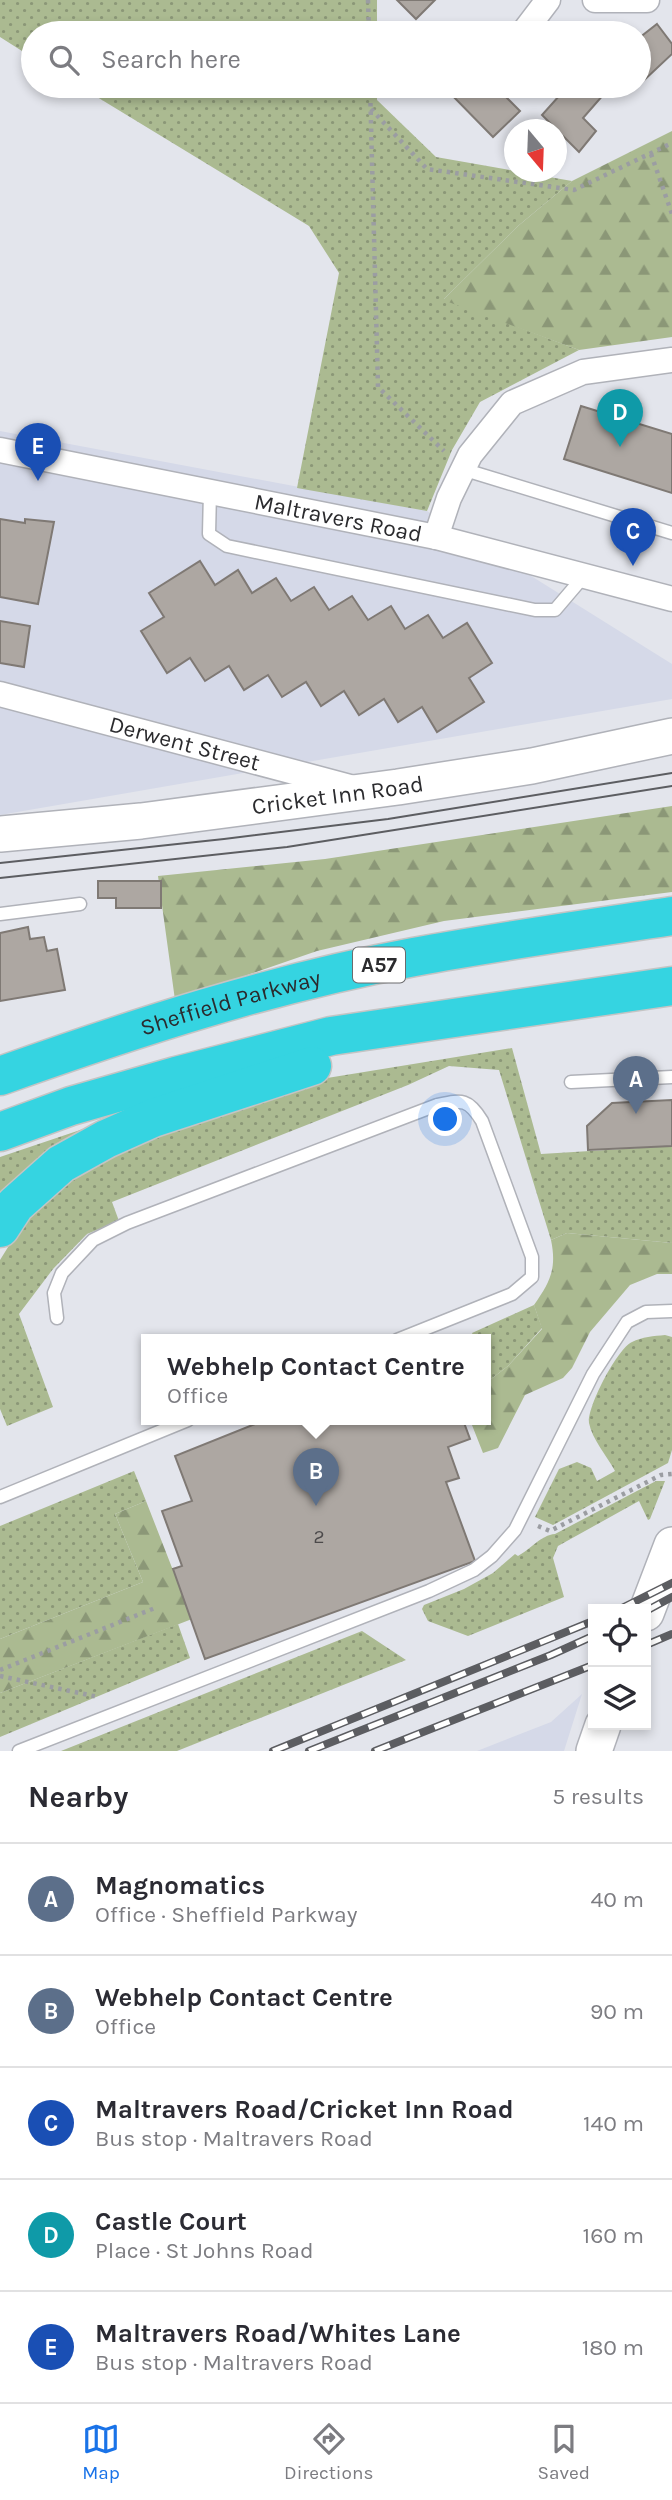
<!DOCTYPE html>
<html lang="en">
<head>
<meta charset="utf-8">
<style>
  :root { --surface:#fff; --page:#f7f7f7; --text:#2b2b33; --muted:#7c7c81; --line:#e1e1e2; --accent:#1a73e8 }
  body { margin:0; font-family:Karla,sans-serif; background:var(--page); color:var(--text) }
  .controls { position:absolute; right:21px; bottom:21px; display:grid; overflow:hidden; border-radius:0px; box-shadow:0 4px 10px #0003 }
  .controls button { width:63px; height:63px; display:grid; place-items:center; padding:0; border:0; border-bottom:2px solid var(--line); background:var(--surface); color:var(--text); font:35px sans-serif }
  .compass { position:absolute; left:504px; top:119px; width:63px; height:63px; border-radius:50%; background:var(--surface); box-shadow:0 4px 10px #0003; rotate:161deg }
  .you { position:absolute; left:446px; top:1120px; width:24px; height:24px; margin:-18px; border:5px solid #fff; border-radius:50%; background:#1a73e8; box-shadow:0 0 0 10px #1a73e833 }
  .badge { display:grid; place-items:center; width:46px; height:46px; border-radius:50%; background:var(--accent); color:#fff; font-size:23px; font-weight:700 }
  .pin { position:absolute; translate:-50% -58px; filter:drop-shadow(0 2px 4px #0008) }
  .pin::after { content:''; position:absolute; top:37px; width:24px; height:21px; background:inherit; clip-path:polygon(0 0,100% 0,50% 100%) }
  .popup { position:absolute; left:141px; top:1334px; width:350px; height:91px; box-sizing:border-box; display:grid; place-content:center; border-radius:0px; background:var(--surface); filter:drop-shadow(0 2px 5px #0005); font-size:23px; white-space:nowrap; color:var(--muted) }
  .popup b { font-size:26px; color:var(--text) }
  .popup::after { content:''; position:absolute; left:50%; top:100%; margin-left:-14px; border:14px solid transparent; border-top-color:var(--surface) }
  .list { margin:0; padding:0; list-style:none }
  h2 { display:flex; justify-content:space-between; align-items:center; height:91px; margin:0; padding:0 28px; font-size:30px }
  h2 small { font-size:23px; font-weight:400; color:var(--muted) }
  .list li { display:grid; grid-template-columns:46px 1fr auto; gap:21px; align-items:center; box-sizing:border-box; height:112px; padding:0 28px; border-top:2px solid var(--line) }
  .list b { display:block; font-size:26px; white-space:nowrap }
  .list p { margin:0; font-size:23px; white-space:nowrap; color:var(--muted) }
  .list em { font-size:23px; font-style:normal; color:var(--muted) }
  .icon { flex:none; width:38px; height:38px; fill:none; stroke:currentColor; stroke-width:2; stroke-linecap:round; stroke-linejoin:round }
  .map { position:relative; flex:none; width:672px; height:1751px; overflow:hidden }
  .search { position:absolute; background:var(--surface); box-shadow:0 4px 10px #0003; left:21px; right:21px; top:21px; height:77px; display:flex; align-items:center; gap:18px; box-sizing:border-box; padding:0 24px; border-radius:38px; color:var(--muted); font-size:26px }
  .sheet { height:651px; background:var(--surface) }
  nav { display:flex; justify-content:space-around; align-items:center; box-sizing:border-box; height:98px; border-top:2px solid var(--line); background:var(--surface); font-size:19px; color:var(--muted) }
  nav a { display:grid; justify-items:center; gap:4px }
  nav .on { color:var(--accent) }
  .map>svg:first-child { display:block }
  .built { fill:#d5d9e8 }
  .grass { fill:url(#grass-dots) }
  .forest { fill:url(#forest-firs) }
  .building { fill:#ada7a2; stroke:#7f7974; stroke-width:2 }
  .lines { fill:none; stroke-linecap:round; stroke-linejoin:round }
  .lane-casing { stroke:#b0b2b9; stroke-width:15 }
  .street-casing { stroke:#b0b2b9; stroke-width:27 }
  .secondary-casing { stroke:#b0b2b9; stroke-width:38 }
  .highway-casing { stroke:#c4c4c4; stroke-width:41 }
  .path { stroke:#9b9da2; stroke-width:4.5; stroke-dasharray:3.5 5; stroke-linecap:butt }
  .lane { stroke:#fff; stroke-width:12 }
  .street { stroke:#fff; stroke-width:24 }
  .secondary { stroke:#fff; stroke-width:35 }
  .highway { stroke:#35d4e1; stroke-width:38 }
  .tram { stroke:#5c5d61; stroke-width:2 }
  .rail-casing { stroke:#5c5d61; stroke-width:8 }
  .rail { stroke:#fff; stroke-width:5; stroke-dasharray:16; stroke-linecap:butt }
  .labels { text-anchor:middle; stroke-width:5; stroke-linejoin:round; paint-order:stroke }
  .number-label { font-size:19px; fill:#4c4a4b }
  .shield { fill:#fff; stroke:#6b6b6d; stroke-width:2 }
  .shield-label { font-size:21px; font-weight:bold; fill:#2b2b2e }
  .street-label { font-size:23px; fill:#2b2b2e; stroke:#fff }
</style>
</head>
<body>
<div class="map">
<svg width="672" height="1751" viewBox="0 0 672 1751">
  <defs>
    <pattern id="grass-dots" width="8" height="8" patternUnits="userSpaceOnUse" patternTransform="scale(1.75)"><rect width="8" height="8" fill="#abba91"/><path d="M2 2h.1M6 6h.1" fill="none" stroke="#8b9777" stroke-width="1.8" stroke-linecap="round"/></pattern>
    <pattern id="forest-firs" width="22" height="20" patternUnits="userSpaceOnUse" patternTransform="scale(1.75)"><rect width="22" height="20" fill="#abba91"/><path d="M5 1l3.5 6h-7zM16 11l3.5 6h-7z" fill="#8b9777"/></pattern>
  </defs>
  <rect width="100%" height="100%" fill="#e3e5ec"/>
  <path class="built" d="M0 431 427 511 672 664V699L0 815Z
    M582 1694 564 1751H477L551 1722Z"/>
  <path class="grass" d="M0 0H377V33H33V58L0 37Z
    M79 86H377V100L436 157 572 181 518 226 444 299 579 350 480 402 452 450 427 511 297 488 339 273 309 226Z
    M512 1048 541 1154 672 1146V1243L567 1233 551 1240 499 1070 449 1066 408 1085 112 1202 119 1221 87 1234 53 1269 19 1314 53 1407 7 1426 0 1409V1260L28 1215 80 1171 150 1138 321 1079Z
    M92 1126 0 1201V1157Z
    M534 1305 542 1328 508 1366 486 1383V1340H475L472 1333Z
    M665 1335 672 1337V1450L668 1463 553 1525 535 1517 559 1469 577 1462 591 1468 597 1481 615 1471C607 1456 592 1439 589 1423 587 1407 617 1349 632 1342 642 1337 654 1336 665 1335Z
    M134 1471 146 1501 115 1514 143 1582 0 1639V1526Z
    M656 1481H665L650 1519 648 1520 639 1501 558 1546 553 1558 564 1597 468 1636 428 1621 422 1609 424 1605 464 1589 493 1573 515 1554 518 1556C531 1549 541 1535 555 1534Z
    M178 1624 190 1658 0 1737V1693Z
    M362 1631 406 1660 177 1751H61Z"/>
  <path class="forest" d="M672 131V337L579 350 443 300 518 226 572 181Z
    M672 806V892L444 921 317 951 175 1000 158 876 325 859Z
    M567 1233 672 1243V1274H657L630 1285 590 1332 572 1368 563 1378 525 1395 498 1448 483 1453 470 1420H486V1383L508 1366 542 1329 534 1305C550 1282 557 1269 551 1240Z
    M146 1501 192 1619 0 1693V1639L143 1582 115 1514Z"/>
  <path class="building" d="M397 0H435L416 19Z
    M657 24 672 44V54L639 85V38Z
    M443 86H495L520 111 493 137Z
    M568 86H611L583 118 596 131 579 152 542 115Z
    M581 406 672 434V493L564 459Z
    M0 519 25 523V519L54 522 38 604 0 597Z
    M200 561 215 585 238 570 252 593 276 578 291 601 314 587 329 610 352 596 368 620 391 606 405 629 428 615 443 638 467 623 492 663 469 678 484 702 437 732 422 707 398 722 384 699 359 715 344 691 321 706 306 682 282 697 268 675 244 690 229 666 205 681 190 658 167 673 141 631 164 617 149 593Z
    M0 621 30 626 24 667 0 663Z
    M98 881H161V908H116V898H98Z
    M28 927 30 939 44 937 47 951 57 949 65 990 0 1001V933Z
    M672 1100V1146L588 1150 587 1126 612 1103Z
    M265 1420H463L470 1439 448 1447 459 1478 446 1482 475 1561 205 1659 173 1569 182 1566 162 1511 192 1501 175 1456Z"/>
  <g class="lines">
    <defs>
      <path id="lane" d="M462 469 672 533
        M210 492 209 534 227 546 535 610H555L584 576
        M0 914 80 904
        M571 1082 672 1077
        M57 1318 54 1293 62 1273 93 1240 127 1223 437 1105C462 1100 468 1098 482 1121L532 1257V1277L512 1294 397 1340
        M0 1497 188 1420
        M19 1751 429 1591 474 1570 492 1556 515 1530 593 1374 627 1322 646 1312 672 1311"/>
      <g id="street">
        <path d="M595 0H647"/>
        <path d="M523 33 548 0"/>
        <path id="s1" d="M0 450 436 537 672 599"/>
        <path d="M436 537 449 498 470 455 512 403 583 372 672 360"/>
        <path id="s2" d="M0 694 354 788"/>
      </g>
      <g id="secondary">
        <path id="s3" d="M0 834 141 821 398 787 532 766 672 736"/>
        <path d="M646 1613 672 1545"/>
        <path d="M594 1751 603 1725"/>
      </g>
      <g id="highway">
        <path id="s4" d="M0 1076C135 1028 273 983 414 957 500 941 586 929 672 916"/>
        <path d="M0 1132 71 1106 176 1076 331 1036 672 986"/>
        <path d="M0 1228 15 1205 61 1164 106 1139 153 1118 312 1066"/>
      </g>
    </defs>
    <use href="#lane" class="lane-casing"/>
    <use href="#street" class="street-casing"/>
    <use href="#secondary" class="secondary-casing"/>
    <use href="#highway" class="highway-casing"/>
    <path class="path" d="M368 0 369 33
      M370 86 378 387 444 451
      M371 109 427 169 574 190 672 143
      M651 154 672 214
      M538 1526 550 1531 661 1475 672 1474
      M0 1670 155 1608
      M0 1676 98 1697"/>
    <use href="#lane" class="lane"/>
    <use href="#street" class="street"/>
    <use href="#secondary" class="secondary"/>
    <use href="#highway" class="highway"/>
    <path class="tram" d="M0 863 224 839 388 819 672 773
      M0 878 287 847 672 786"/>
    <defs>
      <path id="rail" d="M620 1609 672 1583
        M646 1611 672 1597
        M646 1645 672 1634
        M273 1751 593 1621
        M309 1751 551 1655 593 1636
        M375 1751 593 1665"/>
    </defs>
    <use href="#rail" class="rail-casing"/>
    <use href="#rail" class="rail"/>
  </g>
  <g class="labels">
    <g class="number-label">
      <text x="319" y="1543">2</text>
    </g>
    <rect class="shield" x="353" y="947.5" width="52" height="35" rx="5"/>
    <g class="shield-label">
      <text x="379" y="972">A57</text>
    </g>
    <g class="street-label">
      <text dy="8" stroke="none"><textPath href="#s1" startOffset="345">Maltravers Road</textPath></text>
      <text dy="8" stroke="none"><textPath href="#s2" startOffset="191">Derwent Street</textPath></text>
      <text dy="8" stroke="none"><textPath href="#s3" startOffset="340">Cricket Inn Road</textPath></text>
      <text dy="8" stroke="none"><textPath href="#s4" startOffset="242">Sheffield Parkway</textPath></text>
    </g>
  </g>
</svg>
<div class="controls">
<button><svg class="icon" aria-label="locate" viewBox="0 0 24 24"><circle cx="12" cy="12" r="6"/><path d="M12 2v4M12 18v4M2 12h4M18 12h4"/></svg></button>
<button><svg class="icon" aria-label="layers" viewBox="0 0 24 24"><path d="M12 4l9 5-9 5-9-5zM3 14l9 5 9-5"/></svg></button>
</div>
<svg class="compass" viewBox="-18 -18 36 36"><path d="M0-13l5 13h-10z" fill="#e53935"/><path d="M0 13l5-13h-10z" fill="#7c7c81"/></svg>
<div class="you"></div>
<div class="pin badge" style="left:636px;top:1114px;background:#5c6f8a">A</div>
<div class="pin badge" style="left:316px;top:1506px;background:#5c6f8a">B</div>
<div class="popup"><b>Webhelp Contact Centre</b>Office</div>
<div class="pin badge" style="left:633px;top:566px;background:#1a4fb4">C</div>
<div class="pin badge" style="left:620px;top:447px;background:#0f9aa8">D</div>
<div class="pin badge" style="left:38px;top:481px;background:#1a4fb4">E</div>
<div class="search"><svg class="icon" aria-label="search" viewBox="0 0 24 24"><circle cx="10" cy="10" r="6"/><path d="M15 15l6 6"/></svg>Search here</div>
</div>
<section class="sheet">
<h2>Nearby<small>5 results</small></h2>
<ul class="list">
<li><span class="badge" style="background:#5c6f8a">A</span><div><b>Magnomatics</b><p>Office · Sheffield Parkway</p></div><em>40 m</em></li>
<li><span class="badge" style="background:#5c6f8a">B</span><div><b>Webhelp Contact Centre</b><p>Office</p></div><em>90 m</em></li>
<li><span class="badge" style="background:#1a4fb4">C</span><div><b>Maltravers Road/Cricket Inn Road</b><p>Bus stop · Maltravers Road</p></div><em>140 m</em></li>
<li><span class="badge" style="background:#0f9aa8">D</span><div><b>Castle Court</b><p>Place · St Johns Road</p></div><em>160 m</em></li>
<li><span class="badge" style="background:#1a4fb4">E</span><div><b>Maltravers Road/Whites Lane</b><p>Bus stop · Maltravers Road</p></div><em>180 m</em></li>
</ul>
</section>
<nav>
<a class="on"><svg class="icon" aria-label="map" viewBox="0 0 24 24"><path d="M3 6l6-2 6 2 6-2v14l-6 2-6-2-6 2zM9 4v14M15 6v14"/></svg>Map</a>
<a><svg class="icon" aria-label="directions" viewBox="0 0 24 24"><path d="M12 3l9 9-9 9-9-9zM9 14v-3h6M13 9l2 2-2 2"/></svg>Directions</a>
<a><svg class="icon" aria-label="saved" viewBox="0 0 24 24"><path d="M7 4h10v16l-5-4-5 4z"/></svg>Saved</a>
</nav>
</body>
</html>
